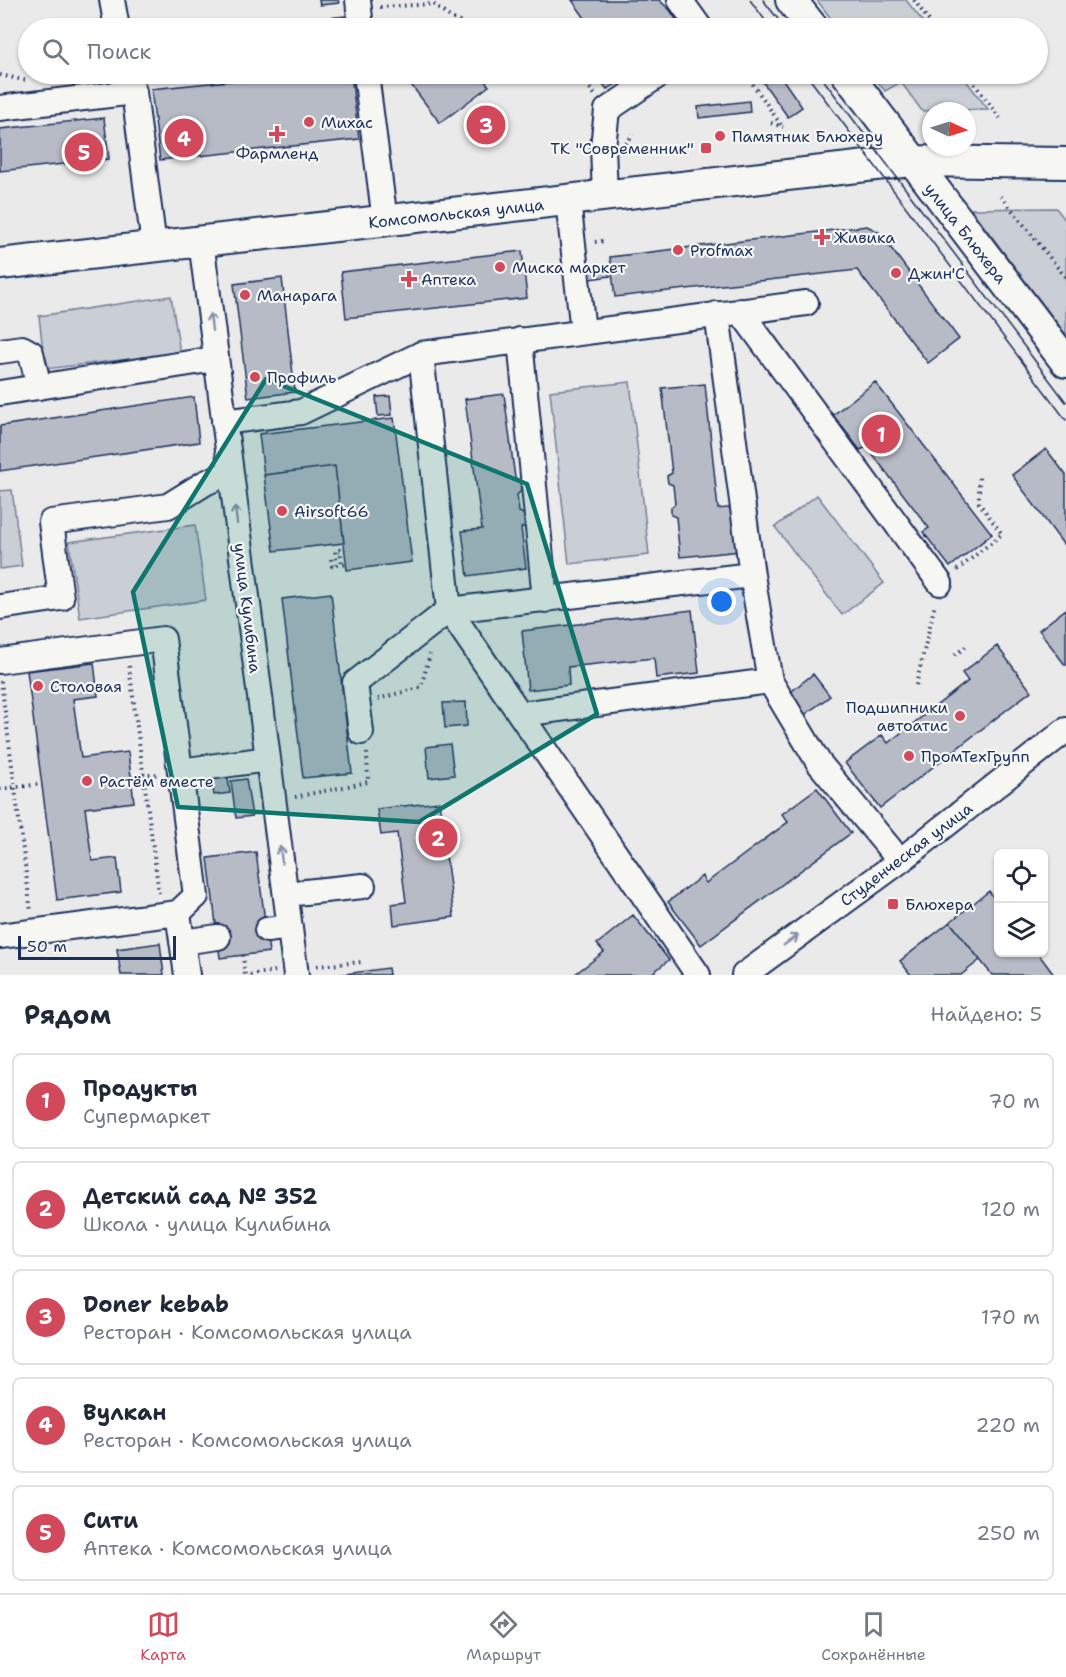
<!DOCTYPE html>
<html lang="ru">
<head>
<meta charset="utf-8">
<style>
  :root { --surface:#fff; --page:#f2f2f3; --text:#1f2937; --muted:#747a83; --line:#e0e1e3; --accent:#d1495b }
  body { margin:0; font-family:"Shantell Sans",sans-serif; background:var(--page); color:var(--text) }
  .controls { position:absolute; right:18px; bottom:18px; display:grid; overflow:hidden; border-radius:9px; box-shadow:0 2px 4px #0004 }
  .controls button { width:54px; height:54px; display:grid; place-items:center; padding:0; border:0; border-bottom:2px solid var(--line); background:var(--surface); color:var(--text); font:30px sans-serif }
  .compass { position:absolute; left:922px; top:102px; width:54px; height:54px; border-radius:50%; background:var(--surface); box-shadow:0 2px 4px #0004; rotate:94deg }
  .scale { position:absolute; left:18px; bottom:15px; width:158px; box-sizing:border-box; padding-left:6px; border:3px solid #1b2f5e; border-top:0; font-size:16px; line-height:21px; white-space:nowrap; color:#1b2f5e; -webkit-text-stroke:4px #f6f6f2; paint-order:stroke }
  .you { position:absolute; left:722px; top:602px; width:21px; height:21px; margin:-15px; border:4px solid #fff; border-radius:50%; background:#1a73e8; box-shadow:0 0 0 9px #1a73e833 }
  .badge { display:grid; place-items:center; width:39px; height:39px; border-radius:50%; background:var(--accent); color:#fff; font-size:20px; font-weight:700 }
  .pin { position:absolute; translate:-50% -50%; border:3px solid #fff; box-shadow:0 2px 6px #0006 }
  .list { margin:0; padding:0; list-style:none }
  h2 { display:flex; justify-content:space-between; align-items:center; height:78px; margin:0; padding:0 24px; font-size:26px }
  h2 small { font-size:20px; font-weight:400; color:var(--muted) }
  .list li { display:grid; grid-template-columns:39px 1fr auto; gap:18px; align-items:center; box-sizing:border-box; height:96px; margin:0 12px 12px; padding:0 12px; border:2px solid var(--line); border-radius:9px }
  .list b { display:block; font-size:22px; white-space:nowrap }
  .list p { margin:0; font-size:20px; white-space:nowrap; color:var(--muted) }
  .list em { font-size:20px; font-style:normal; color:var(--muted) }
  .icon { flex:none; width:33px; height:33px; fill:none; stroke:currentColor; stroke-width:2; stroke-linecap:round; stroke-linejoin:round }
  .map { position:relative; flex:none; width:1066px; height:975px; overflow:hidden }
  .search { position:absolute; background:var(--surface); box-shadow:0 2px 4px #0004; left:18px; right:18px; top:18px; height:66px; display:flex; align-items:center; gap:15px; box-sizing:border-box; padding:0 21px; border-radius:33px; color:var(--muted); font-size:22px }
  .sheet { height:618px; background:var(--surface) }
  nav { display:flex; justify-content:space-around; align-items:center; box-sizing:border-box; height:84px; border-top:2px solid var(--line); background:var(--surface); font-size:16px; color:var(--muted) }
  nav a { display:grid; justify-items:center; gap:3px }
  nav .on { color:var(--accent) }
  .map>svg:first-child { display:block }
  .green { fill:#caced5; stroke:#727e9a; stroke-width:1.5 }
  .building { fill:#b6bbc6; stroke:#1b2f5e; stroke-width:1.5 }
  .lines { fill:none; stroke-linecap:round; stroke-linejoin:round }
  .minor-casing { stroke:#1b2f5e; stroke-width:28 }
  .major-casing { stroke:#1b2f5e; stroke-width:34 }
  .path { stroke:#1b2f5e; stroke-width:4; stroke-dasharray:1.5 4.5; stroke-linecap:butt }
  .minor { stroke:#f6f6f2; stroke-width:24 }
  .major { stroke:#f6f6f2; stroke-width:30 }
  .tram { stroke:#1b2f5e; stroke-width:1.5 }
  .oneway { stroke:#8892a8 }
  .marked { fill:#0f766e; fill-opacity:0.2; stroke:#0f766e; stroke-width:4.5; stroke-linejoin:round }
  .poi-dot { fill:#d1495b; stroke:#f6f6f2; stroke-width:2 }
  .labels { text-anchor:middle; stroke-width:4.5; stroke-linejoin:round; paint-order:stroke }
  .poi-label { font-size:16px; fill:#1b2f5e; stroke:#f6f6f2; text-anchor:start }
  .street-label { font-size:16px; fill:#1b2f5e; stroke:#f6f6f2 }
</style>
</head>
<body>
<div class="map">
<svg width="1066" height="975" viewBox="0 0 1066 975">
  <rect width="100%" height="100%" fill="#e9eae9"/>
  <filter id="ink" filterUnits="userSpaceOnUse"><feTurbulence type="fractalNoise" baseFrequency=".0167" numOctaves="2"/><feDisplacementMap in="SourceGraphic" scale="12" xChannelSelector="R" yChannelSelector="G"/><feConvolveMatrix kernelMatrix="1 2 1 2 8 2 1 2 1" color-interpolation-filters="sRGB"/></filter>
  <g filter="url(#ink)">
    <path class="green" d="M817 0H906L928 28H838Z
      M872 74H961L988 109 922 111 901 82 885 91Z
      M1056 208 1066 221V335L971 209Z
      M171 296 180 353 45 369 39 316Z
      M630 382 649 555 569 564 550 391Z
      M12 490 22 566 0 569V491Z
      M817 495 884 583 842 615 775 527Z
      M195 525 206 600 80 618 69 542Z"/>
    <path class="building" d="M319 0H338L339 3 320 5Z
      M572 0H659L670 10 682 28H592Z
      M345 16 346 28H263V25Z
      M296 74H351L359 139 160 160 151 89Z
      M403 74H479L489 86 440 123Z
      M594 74H635L607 89Z
      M757 74H779L802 107 788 117Z
      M749 101 750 112 699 118 698 107Z
      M104 118 109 159 0 171V129Z
      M867 226 879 232 959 339 928 363 857 270 615 297 610 257Z
      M522 251 527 298 346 318 341 272Z
      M609 266 610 276 590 279 589 269Z
      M282 278 295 392 248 398 234 284Z
      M875 382 992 534 950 567 923 532 929 528 867 447 860 450 833 415Z
      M705 384 718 509 736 507 741 551 680 557 676 517 671 515V507L675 504 673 485 668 483 667 476 672 473 662 388Z
      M504 394 515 478 520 480 521 491 517 495 519 512 524 514 526 526 521 528 526 568 468 576 462 531 482 529 465 399Z
      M390 396 392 415 378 416 376 397Z
      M194 397 199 442 0 471V426Z
      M394 418 412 562 347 570 335 466 264 475 259 434Z
      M1046 449 1066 475V548L1012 475Z
      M335 466 344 543 274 551 264 475Z
      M331 593 352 773 303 778 282 599Z
      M1066 609V665H1065L1039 630Z
      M692 610 699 673 656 678 654 658 568 667 569 685 528 690 522 631Z
      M997 646 1031 691 880 808 845 763 882 735 888 743 968 681 962 673Z
      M94 663 98 696 73 699 81 758 128 752 134 802 85 808 92 861 117 858 121 892 57 900 27 671Z
      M813 674 830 696 803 716 787 695Z
      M466 702 467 726 445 728 443 703Z
      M450 744 454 775 429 778 426 747Z
      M227 772 230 793 214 795 211 775Z
      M246 779 252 816 236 818 231 781Z
      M817 788 851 833 701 945 668 902 702 876 706 883 788 822 782 814Z
      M439 802 454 917 394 925 392 904 406 902 397 833 381 835 377 809Z
      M256 852 269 952 220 958 208 858Z
      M989 891 998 904V952H1037L1054 975H992L950 922Z
      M633 915 669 960 650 975H574L604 952 597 944Z
      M950 922 980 960 961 975H911L900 961Z
      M160 943 164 975H121L117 949Z
      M388 968 389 975H338Z"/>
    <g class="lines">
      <defs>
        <path id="minor" d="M112 0 117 28
          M358 0 361 28
          M680 0 700 28
          M128 74 134 92 154 246
          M366 74 385 221
          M0 108 134 92
          M605 196 603 147 607 110 660 74
          M568 201 583 331
          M201 241 296 975
          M740 311 940 583
          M717 314 752 575 770 681 819 763 900 861
          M520 340 545 600
          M0 351 22 348 31 353 39 387
          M421 354 449 610 698 975
          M0 393 215 359
          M224 422 301 412 421 354 806 303
          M0 607 61 598 51 522 168 506 205 483 230 472
          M0 661 163 639 196 896 178 913 0 936
          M521 714 770 681
          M361 732 355 683 449 610 752 575
          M180 771 268 759
          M286 894 363 886
          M178 913 187 975
          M267 930 290 927
          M182 942 218 937
          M744 975 900 861 1066 730"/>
        <path id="major" d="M791 0 813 28
          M847 74 1066 362
          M0 264 911 161 1066 163"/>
      </defs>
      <use href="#minor" class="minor-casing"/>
      <use href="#major" class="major-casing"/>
      <path class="path" d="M914 0 934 28
        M380 7 433 4C445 15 462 26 479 27 502 29 524 19 545 28
        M579 74 595 95
        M746 74 783 128
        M967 74 1000 118
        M0 75 28 81
        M771 123 783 127
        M626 144 633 134
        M1001 196 1066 278
        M595 242 604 241
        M331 559 332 566 337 565 335 551 340 550 342 565 347 564
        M957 570 1002 534 979 503V477
        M955 655 968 645
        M129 666 159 893
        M1 681 31 912
        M916 685 935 604
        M378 699 421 687 430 654
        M131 777 159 774
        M0 789 42 784
        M295 797 368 782 367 753
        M243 955 245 975
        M317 966 362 962
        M250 975 275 971"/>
      <use href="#minor" class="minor"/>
      <use href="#major" class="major"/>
      <path class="tram" d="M750 0 771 28
        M763 0 785 28
        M806 74 1066 420
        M819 74 1066 402"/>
    </g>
    <defs><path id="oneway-shaft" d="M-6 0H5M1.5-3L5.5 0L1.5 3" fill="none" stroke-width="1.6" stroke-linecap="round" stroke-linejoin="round" transform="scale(1.5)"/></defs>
    <g class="oneway">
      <use href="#oneway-shaft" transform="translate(211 322) rotate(-97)"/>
      <use href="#oneway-shaft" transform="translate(236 515) rotate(-97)"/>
      <use href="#oneway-shaft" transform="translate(281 855) rotate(-98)"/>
      <use href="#oneway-shaft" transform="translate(791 940) rotate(-36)"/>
    </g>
  </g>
  <path class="marked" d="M266 379 527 484 597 714 419 822 178 807 133 592Z"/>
  <g class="poi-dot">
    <circle cx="309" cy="122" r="6"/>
    <path d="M274 125h6v6h6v6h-6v6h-6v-6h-6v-6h6z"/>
    <circle cx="720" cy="136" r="6"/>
    <rect x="700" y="142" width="12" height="12" rx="3"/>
    <path d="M819 228h6v6h6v6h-6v6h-6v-6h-6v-6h6z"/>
    <circle cx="678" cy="250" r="6"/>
    <circle cx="500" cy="267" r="6"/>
    <circle cx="896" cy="273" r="6"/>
    <path d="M406 270h6v6h6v6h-6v6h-6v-6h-6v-6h6z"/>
    <circle cx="245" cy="295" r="6"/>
    <circle cx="255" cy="377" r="6"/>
    <circle cx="282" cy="511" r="6"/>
    <circle cx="38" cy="686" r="6"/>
    <circle cx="960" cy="716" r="6"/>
    <circle cx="909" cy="756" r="6"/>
    <circle cx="87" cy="781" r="6"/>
    <rect x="887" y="898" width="12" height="12" rx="3"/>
  </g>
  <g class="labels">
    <g class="poi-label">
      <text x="321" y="128">Михас</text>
      <text x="732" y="142">Памятник Блюхеру</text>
      <text x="694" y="154" text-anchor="end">ТК "Современник"</text>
      <text x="277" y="159" text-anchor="middle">Фармленд</text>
      <text x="834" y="243">Живика</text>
      <text x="690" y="256">Profmax</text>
      <text x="512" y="273">Миска маркет</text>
      <text x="908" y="279">Джин'С</text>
      <text x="421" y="285">Аптека</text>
      <text x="257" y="301">Манарага</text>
      <text x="267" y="383">Профиль</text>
      <text x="294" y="517">Airsoft66</text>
      <text x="50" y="692">Столовая</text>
      <text x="948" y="713" text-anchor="end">Подшипники<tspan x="948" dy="18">автоатис</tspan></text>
      <text x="921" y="762">ПромТехГрупп</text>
      <text x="99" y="787">Растём вместе</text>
      <text x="905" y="910">Блюхера</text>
    </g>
    <g class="street-label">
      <text transform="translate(456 213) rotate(-6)" y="6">Комсомольская улица</text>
      <text transform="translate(966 233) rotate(52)" y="6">улица Блюхера</text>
      <text transform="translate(248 608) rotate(83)" y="6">улица Кулибина</text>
      <text transform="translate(906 854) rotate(-37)" y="6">Студенческая улица</text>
    </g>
  </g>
</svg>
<div class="controls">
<button><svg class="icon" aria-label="locate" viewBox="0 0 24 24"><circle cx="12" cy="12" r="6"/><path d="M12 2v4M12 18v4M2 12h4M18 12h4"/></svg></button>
<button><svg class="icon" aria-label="layers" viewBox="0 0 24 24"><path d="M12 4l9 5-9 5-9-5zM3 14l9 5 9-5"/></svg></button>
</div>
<svg class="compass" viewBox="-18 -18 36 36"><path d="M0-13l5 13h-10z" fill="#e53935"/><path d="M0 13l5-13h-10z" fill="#747a83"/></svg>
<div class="scale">50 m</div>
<div class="you"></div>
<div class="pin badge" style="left:881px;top:434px">1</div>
<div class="pin badge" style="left:438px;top:838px">2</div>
<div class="pin badge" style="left:486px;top:125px">3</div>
<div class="pin badge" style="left:184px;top:138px">4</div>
<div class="pin badge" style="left:84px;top:152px">5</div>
<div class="search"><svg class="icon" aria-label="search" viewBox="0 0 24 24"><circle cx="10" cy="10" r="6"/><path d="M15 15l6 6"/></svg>Поиск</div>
</div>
<section class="sheet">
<h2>Рядом<small>Найдено: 5</small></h2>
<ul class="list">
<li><span class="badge">1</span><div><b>Продукты</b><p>Супермаркет</p></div><em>70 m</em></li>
<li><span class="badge">2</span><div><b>Детский сад № 352</b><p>Школа · улица Кулибина</p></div><em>120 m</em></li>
<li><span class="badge">3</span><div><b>Doner kebab</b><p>Ресторан · Комсомольская улица</p></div><em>170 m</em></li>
<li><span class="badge">4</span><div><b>Вулкан</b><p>Ресторан · Комсомольская улица</p></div><em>220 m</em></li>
<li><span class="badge">5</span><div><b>Сити</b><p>Аптека · Комсомольская улица</p></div><em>250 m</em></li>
</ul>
</section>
<nav>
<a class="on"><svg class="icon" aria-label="map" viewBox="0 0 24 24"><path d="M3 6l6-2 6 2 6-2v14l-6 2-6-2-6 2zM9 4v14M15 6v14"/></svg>Карта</a>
<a><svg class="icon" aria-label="directions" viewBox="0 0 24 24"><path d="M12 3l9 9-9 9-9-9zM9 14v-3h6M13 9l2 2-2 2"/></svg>Маршрут</a>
<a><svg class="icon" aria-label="saved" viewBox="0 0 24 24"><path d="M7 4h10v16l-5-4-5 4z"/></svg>Сохранённые</a>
</nav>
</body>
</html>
